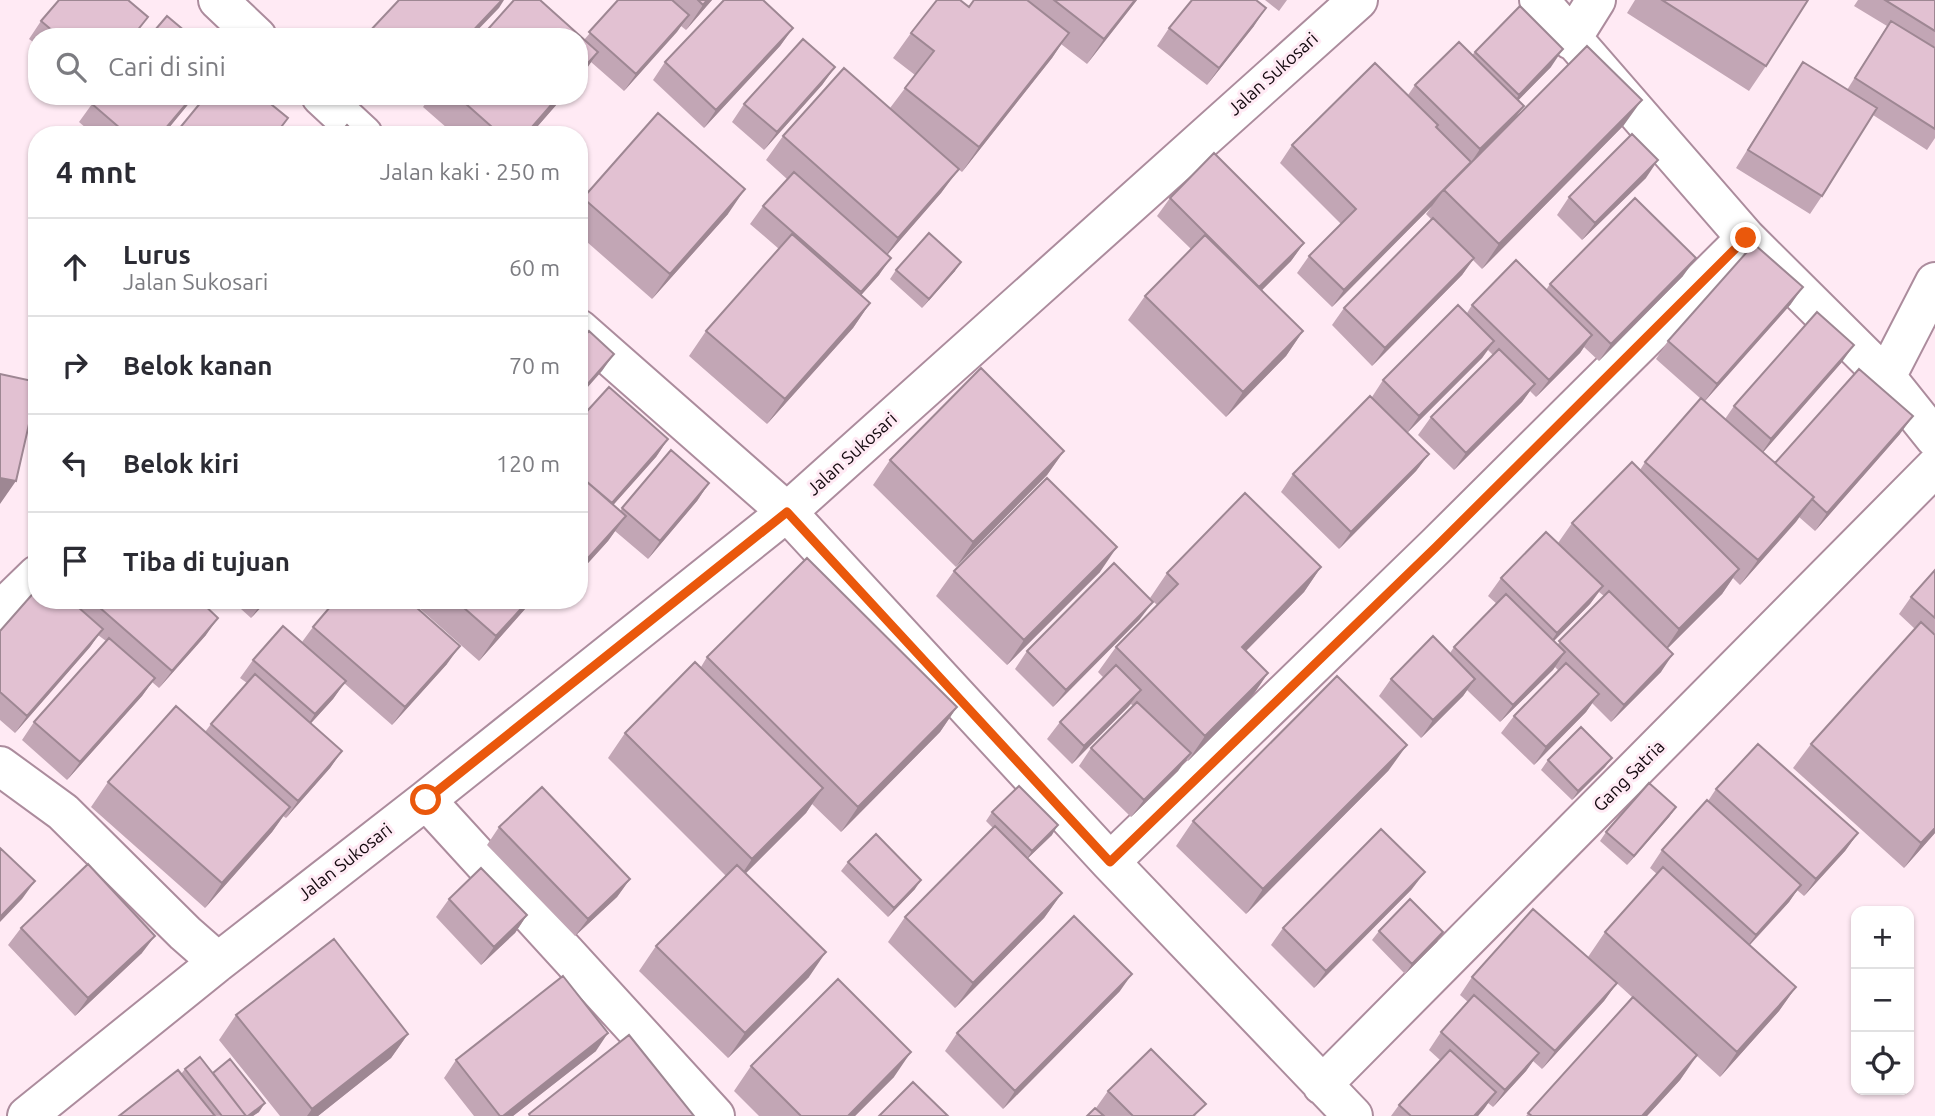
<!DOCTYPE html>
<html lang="id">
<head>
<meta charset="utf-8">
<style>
  :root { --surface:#fff; --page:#f7f7f7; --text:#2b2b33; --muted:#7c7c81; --line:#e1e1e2 }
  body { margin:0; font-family:Ubuntu,sans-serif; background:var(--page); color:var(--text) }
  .controls { position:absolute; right:21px; bottom:21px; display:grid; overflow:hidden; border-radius:14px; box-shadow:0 2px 5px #0004 }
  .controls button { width:63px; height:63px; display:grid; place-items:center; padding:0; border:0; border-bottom:2px solid var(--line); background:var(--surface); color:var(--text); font:35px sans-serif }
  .stop { position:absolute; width:21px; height:21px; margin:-16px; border:5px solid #ea580c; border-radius:50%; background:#fff }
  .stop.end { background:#ea580c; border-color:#fff; box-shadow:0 2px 7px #0008 }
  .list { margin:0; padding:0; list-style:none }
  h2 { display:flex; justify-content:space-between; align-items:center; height:91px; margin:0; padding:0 28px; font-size:30px }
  h2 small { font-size:23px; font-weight:400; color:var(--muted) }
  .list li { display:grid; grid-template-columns:46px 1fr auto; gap:21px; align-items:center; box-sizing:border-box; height:98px; padding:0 28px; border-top:2px solid var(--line) }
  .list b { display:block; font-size:26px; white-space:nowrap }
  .list p { margin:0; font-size:23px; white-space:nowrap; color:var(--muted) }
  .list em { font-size:23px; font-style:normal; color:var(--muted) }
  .icon { flex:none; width:38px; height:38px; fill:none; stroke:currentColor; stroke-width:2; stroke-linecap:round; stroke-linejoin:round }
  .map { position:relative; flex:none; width:1935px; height:1116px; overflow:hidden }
  .search { position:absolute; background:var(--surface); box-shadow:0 2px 5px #0004; left:28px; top:28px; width:560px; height:77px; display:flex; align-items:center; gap:18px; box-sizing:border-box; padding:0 24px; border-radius:28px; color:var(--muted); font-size:26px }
  .panel { position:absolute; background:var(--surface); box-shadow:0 2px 5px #0004; left:28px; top:126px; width:560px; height:483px; border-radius:28px }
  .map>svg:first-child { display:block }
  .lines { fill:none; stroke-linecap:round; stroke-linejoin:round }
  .minor-casing { stroke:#ac8c9d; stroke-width:42 }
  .minor { stroke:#fff; stroke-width:38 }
  .wall { fill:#c2a6b5; fill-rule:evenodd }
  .shaded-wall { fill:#9e8793 }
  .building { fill:#e2c1d2; stroke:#9e8793; stroke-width:2 }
  .route { stroke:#ea580c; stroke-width:9 }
  .labels { text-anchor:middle; stroke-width:6; stroke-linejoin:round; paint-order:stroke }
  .street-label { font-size:18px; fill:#13080e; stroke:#ffeaf4 }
</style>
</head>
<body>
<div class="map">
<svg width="1935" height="1116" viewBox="0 0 1935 1116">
  <rect width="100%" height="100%" fill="#ffeaf4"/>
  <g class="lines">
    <defs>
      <path id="minor" d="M218 0 257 37
        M1539 0 1746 238 1886 377 1935 438
        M1571 40 1596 0
        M321 96 363 135
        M579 329 787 512 1110 862 1353 1116
        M1886 377 1935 282
        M0 611 37 575
        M0 766 63 812 185 933 218 962
        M426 800 715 1116
        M1110 862 1436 546 1746 238
        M1322 1085 1935 467
        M27 1116 218 962 426 800 787 512 1358 0"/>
    </defs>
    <use href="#minor" class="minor-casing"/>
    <use href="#minor" class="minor"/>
  </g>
  <path class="wall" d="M618 0H712L686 30 681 26 624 91 591 62 579 78 584 40Z
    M974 0H1137L1087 64 1061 44 1052 58 962 172 958 169 941 193 887 255 879 275 861 295 870 303 853 328 767 424 689 356 706 331 779 249 750 224 763 206 787 179 766 160 783 136 890 108 915 75 893 58 911 33 969 7Z
    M1265 0H1287L1279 11Z
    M1635 0H1808L1766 66 1749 91 1627 13Z
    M1858 0H1935V138L1927 150 1873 115 1822 196 1810 214 1736 168 1791 80 1803 62 1847 90 1887 26 1854 6Z
    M41 21 134 37H37V45L29 39Z
    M1254 26 1207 85 1157 46 1169 28Z
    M793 28 780 46 704 128 653 80 665 62Z
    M1475 52 1551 67 1518 100 1524 106 1515 118 1624 125 1482 269 1473 260 1462 275 1372 366 1332 325 1344 308 1432 220 1426 214 1432 206 1332 307 1297 273 1309 256 1341 224 1280 163 1292 145 1408 95 1415 85 1472 55Z
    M835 67 822 85 764 150 732 122 744 104Z
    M195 96 163 135H94L79 122 92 104Z
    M404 96H415L409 102Z
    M431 96H564L530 135H455L423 107Z
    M1646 178 1582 240 1557 215 1569 197Z
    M583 198 728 214 652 299 579 235V204Z
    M1170 198 1304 243 1291 261 1262 290 1303 331 1286 356 1226 417 1128 320 1145 296 1191 249 1157 216Z
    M896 270 955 271 922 308 890 279Z
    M1683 276 1599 361 1584 347 1580 353 1536 397 1530 391 1522 402 1454 470 1418 435 1431 417 1493 355 1488 350 1482 358 1407 433 1429 454 1416 471 1339 549 1281 492 1293 474 1372 397 1383 380 1467 313 1472 305 1546 290 1550 284Z
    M1791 304 1705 401 1725 419 1734 406 1842 362 1763 452 1775 463 1900 434 1815 531 1799 517 1740 585 1733 578 1722 594 1667 649 1661 672 1611 722 1592 703 1586 712 1534 765 1501 733 1514 716 1559 671 1555 667 1500 722 1467 690 1463 696 1421 738 1379 696 1391 679 1450 653 1454 647 1497 604 1488 596 1501 578 1558 543 1572 523 1640 470 1645 462 1701 399 1656 359 1668 341ZM1599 592 1604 596 1557 645 1554 641 1590 604Z
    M579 420 668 439 656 457 613 505 620 511 671 450 709 483 697 501 648 559 615 531 608 541 579 573Z
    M1064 451 1047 475 956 567 873 485 890 460Z
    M1321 567 1304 592 1246 651 1268 673 1251 698 1188 761 1186 759 1178 771 1131 817 1079 766 1091 748 1133 706 1131 704 1072 764 1047 739 1060 722 1104 678 1098 672 1116 647 1157 605 1150 598 1167 573Z
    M1935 570V833L1904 868 1793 768 1811 744 1915 629 1899 614 1911 597Z
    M954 571 1100 572 1007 665 936 596Z
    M82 600H199L206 635 159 688 152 682 142 696 67 780 22 740 34 722 106 641 98 635 90 647 15 733 0 720V631L77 606Z
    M231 600H268L251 618Z
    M410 600H533L479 661Z
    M1140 619 1053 707 1015 669 1027 651Z
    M313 627 447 664 392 725 344 683 333 699 311 723 342 751 330 768 286 818 283 816 272 832 205 908 91 807 108 782 205 732 211 724 247 683 240 678 253 660 302 642Z
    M707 657 957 707 940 732 841 832 812 804 806 813 746 873 809 977 728 1058 639 971 656 946 726 876 608 758 625 733 701 667Z
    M1612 758 1605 767 1572 800 1541 770 1548 760Z
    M1389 770 1246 914 1176 846 1193 821Z
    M1716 789 1858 833 1845 851 1804 896 1797 890 1789 902 1750 945 1796 987 1779 1011 1720 1077 1697 1056 1680 1080 1647 1116H1526L1632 997 1588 957 1605 932 1657 874 1650 868 1662 850 1708 801Z
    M1676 807 1669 817 1627 865 1600 841 1606 832Z
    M992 812 1052 835 1027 859 1062 893 1044 918 955 1008 888 942 905 917 993 828 986 821Z
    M499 827 630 879 617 897 575 936 487 845Z
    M848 862 915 889 888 917 841 871Z
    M1412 889 1314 988 1271 945 1283 928Z
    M449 899 527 915 515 933 481 965 436 917Z
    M21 928 142 953 75 1016 8 945Z
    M1379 931 1443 932 1437 942 1405 974 1372 940Z
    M1472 977 1617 983 1604 1001 1542 1069 1533 1061 1526 1071 1493 1107 1488 1103 1478 1116H1391L1399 1105 1440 1060 1429 1050 1441 1032 1468 1002 1460 995Z
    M1120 991 1003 1109 945 1051 957 1033Z
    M236 1015 408 1034 391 1058 318 1116H280L219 1040Z
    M596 1051 513 1116H474L444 1078 456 1060Z
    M751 1066 894 1077 855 1116H759L734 1091Z
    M185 1069 213 1073 259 1112 253 1116H119L181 1074Z
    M1108 1091 1197 1116H1087L1096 1108Z"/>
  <path class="shaded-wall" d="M502 0H504L499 8 471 37H467Z
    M707 0H712L686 30 703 5Z
    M1135 0H1137L1087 64 1104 39Z
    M1266 8 1254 26 1207 85 1219 68Z
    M689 15 677 32 624 91 636 74Z
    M793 28 780 46 704 128 716 110Z
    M1069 33 1052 58 962 172 979 147Z
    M1563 49 1551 67 1506 113 1519 95Z
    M598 52 581 77 579 78V73Z
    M835 67 822 85 764 150 777 132Z
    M193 96H195L163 135H160Z
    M559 96H564L530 135H525Z
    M1642 100 1624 125 1482 269 1499 244Z
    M1524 106 1511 123 1468 167 1480 149Z
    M1658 160 1646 178 1582 240 1595 223Z
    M1471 162 1444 190 1432 206 1332 307 1344 290Z
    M959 169 941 193 881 262 898 238Z
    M745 189 728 214 652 299 670 274Z
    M1304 243 1291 261 1247 305 1259 287Z
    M891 258 879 275 848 310 861 292Z
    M1474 258 1462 275 1372 366 1385 348Z
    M1696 258 1683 276 1599 361 1611 344Z
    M961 262 955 271 922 308 929 299Z
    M1803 287 1791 304 1704 402 1717 384Z
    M870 303 853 328 767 424 785 399Z
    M1303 331 1286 356 1226 417 1243 392Z
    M1592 335 1580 353 1536 397 1549 380Z
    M1494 341 1482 358 1407 433 1419 416Z
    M1854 345 1842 362 1759 457 1771 439Z
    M614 354 602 371 579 397V394Z
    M1535 384 1522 402 1454 470 1466 453Z
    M1913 416 1900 434 1815 531 1827 513Z
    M668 439 656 457 599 521 611 503Z
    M1064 451 1047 475 956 567 973 542Z
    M1429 454 1416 471 1339 549 1351 532Z
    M0 478 16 481 0 504Z
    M709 483 697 501 648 559 660 541Z
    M1814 497 1796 522 1740 585 1758 560Z
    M626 516 608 541 579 573V568Z
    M1117 547 1100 572 1007 665 1024 640Z
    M1321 567 1304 592 1225 672 1242 647Z
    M1739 569 1722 594 1662 654 1679 629Z
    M1603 586 1590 604 1544 651 1557 633Z
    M264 600H268L251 618Z
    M529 600H533L479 661 496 636Z
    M1153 602 1140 619 1053 707 1066 690Z
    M218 618 206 635 159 688 172 671Z
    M103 629 90 647 15 733 27 716Z
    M460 646 447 664 392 725 405 707Z
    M1565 652 1553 670 1500 722 1513 705Z
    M1673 654 1661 672 1611 722 1624 705Z
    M1268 673 1251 698 1188 761 1205 736Z
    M155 678 142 696 67 780 80 762Z
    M1475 679 1463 696 1421 738 1433 720Z
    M346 681 333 699 303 732 315 714Z
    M1141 690 1128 707 1072 764 1084 746Z
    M1599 694 1586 712 1534 765 1546 747Z
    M957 707 940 732 841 832 858 807Z
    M1407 745 1389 770 1246 914 1263 889Z
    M342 751 330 768 286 818 298 801Z
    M1191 753 1178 771 1131 817 1144 800Z
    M1612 758 1605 767 1572 800 1578 791Z
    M823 788 806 813 735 884 752 859Z
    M290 807 272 832 205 908 222 883Z
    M1676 807 1669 817 1627 865 1634 856Z
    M1058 825 1052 835 1026 860 1032 851Z
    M1935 828V833L1904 868 1921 843Z
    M1858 833 1845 851 1804 896 1816 879Z
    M1425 872 1412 889 1314 988 1326 971Z
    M630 879 617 897 575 936 588 919Z
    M921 880 915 889 888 917 894 908Z
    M35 881 22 899 0 922V917Z
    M1801 885 1789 902 1743 952 1756 935Z
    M1062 893 1044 918 955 1008 973 983Z
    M527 915 515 933 481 965 494 947Z
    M1443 932 1437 942 1405 974 1412 964Z
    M155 936 142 953 75 1016 88 998Z
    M826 952 809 977 728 1058 745 1033Z
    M1132 974 1120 991 1003 1109 1015 1091Z
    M1617 983 1604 1001 1542 1069 1555 1051Z
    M1796 987 1779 1011 1720 1077 1737 1052Z
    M608 1033 596 1051 513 1116H503Z
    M408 1034 391 1058 318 1116H307L312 1109Z
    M911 1052 894 1077 855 1116H848Z
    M1539 1053 1526 1071 1493 1107 1505 1090Z
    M1697 1055 1680 1080 1647 1116H1642Z
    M1496 1092 1484 1109 1478 1116H1474Z
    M265 1103 259 1112 253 1116H248Z"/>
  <path class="building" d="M59 0H128L148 17 132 37H60L41 21Z
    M399 0H502L467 37H372L368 33Z
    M514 0H540L598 52 579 73V37H481Z
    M618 0H672L689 15 636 74 589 32Z
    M698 0H707L703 5Z
    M724 0H763L793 28 716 110 665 62Z
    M937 0H960L969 7 974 0H1027L1069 33 979 147 905 88 934 51 911 33Z
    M1054 0H1135L1104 39Z
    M1192 0H1256L1266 8 1219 68 1169 28Z
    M1662 0H1808L1766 66Z
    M1885 0H1935V31Z
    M1520 6 1563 49 1519 95 1475 52Z
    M167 16 192 37H149Z
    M1891 21 1935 48V129L1855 78Z
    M803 39 835 67 777 132 744 104Z
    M1459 42 1524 106 1480 149 1415 85Z
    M1587 46 1642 100 1499 244 1444 190Z
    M1803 62 1877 108 1822 196 1748 150Z
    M1375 63 1438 125 1436 127 1471 162 1344 290 1309 256 1356 209 1292 145Z
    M844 68 959 169 898 238 783 136Z
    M99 96H193L160 135H128L92 104Z
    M206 96H261L288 118 275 135H174Z
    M457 96H559L525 135H501Z
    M658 113 745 189 670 274 583 198Z
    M347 125 357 135H338Z
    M1632 134 1658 160 1595 223 1569 197Z
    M1214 153 1304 243 1259 287 1170 198Z
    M794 172 891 258 861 292 763 206Z
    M1635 198 1696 258 1611 344 1550 284Z
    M1433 218 1474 258 1385 348 1344 308Z
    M929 233 961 262 929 299 896 270Z
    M792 234 870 303 785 399 706 331Z
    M1205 235 1303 331 1243 392 1145 296Z
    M1754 244 1803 287 1717 384 1668 341Z
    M1516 260 1592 335 1549 380 1472 305Z
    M1458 305 1494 341 1419 416 1383 380Z
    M1817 312 1854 345 1771 439 1734 406Z
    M589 331 614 354 579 394V342Z
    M1499 349 1535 384 1466 453 1431 417Z
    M981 368 1064 451 973 542 890 460Z
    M1859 369 1913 416 1827 513 1812 499 1814 497 1775 463Z
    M0 374 37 382V389L16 481 0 478Z
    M609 387 668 439 612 503 579 475V420Z
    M1370 396 1429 454 1351 532 1293 474Z
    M1701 398 1814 497 1758 560 1645 462Z
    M671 450 709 483 660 541 622 508Z
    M1632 462 1739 569 1679 629 1572 523Z
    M579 475 626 516 579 568Z
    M1047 478 1117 547 1024 640 954 571Z
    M1245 493 1321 567 1242 647 1268 673 1205 736 1116 647 1178 584 1167 573Z
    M1546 532 1603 586 1557 633 1501 578Z
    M807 558 957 707 858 807 707 657Z
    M1114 563 1153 602 1066 690 1027 651Z
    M1935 570V618L1911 597Z
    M37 589V600H70L103 629 27 716 0 692V631Z
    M1609 591 1673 654 1624 705 1559 641Z
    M1506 594 1565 652 1513 705 1454 647Z
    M91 600H199L218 618 172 671Z
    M336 600H408L460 646 405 707 313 627Z
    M455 600H529L496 636Z
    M1921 622 1935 635V828L1921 843 1811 744Z
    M283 626 346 681 315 714 253 660Z
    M1433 636 1475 679 1433 720 1391 679Z
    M109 638 155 678 80 762 34 722Z
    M695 662 823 788 752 859 625 733Z
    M1566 663 1599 694 1546 747 1514 716Z
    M1116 665 1141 690 1084 746 1060 722Z
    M255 674 342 751 298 801 211 724Z
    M1337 676 1407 745 1263 889 1193 821Z
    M1137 702 1191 753 1144 800 1091 748Z
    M176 706 290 807 222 883 108 782Z
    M1581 727 1612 758 1578 791 1548 760Z
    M1758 744 1858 833 1816 879 1716 789Z
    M1649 783 1676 807 1634 856 1606 832Z
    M1019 786 1058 825 1032 851 992 812Z
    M542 787 630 879 588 919 499 827Z
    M1707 800 1801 885 1756 935 1662 850Z
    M995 826 1062 893 973 983 905 917Z
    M1381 829 1425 872 1326 971 1283 928Z
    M876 834 921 880 894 908 848 862Z
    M0 848 35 881 0 917Z
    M88 864 155 936 88 998 21 928Z
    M737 865 826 952 745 1033 656 946Z
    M1663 867 1796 987 1737 1052 1605 932Z
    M481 868 527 915 494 947 449 899Z
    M1410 899 1443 932 1412 964 1379 931Z
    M1533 909 1617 983 1555 1051 1472 977Z
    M1074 916 1132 974 1015 1091 957 1033Z
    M334 939 408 1034 312 1109 236 1015Z
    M563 976 608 1033 503 1116H500L456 1060Z
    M838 979 911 1052 848 1116H801L751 1066Z
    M1474 995 1539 1053 1505 1090 1441 1032Z
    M1633 997 1697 1055 1642 1116H1532L1528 1113Z
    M629 1035 694 1116H530L529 1114Z
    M1151 1049 1206 1104 1193 1116H1133L1108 1091Z
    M1450 1050 1496 1092 1474 1116H1411L1399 1105Z
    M200 1057 246 1116H222L185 1069Z
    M230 1059 265 1103 248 1116H246L213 1073Z
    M178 1070 215 1116H119Z
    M913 1082 948 1116H879Z
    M1095 1108 1104 1116H1087Z"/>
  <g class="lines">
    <path class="route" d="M426 800 787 512 1110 862 1436 547 1746 238"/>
  </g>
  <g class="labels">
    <g class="street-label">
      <text transform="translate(1273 74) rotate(-42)" y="6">Jalan Sukosari</text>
      <text transform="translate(852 454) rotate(-42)" y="6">Jalan Sukosari</text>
      <text transform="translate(1629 776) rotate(-45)" y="6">Gang Satria</text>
      <text transform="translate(345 862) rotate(-38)" y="6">Jalan Sukosari</text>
    </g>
  </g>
</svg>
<div class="controls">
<button>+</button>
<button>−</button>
<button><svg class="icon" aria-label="locate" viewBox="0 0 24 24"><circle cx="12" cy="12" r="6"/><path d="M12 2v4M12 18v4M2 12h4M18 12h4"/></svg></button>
</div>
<div class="stop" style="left:426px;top:800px"></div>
<div class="stop end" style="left:1746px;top:238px"></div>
<div class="search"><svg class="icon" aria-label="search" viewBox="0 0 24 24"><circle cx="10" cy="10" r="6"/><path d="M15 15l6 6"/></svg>Cari di sini</div>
<section class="panel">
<h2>4 mnt<small>Jalan kaki · 250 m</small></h2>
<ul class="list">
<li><svg class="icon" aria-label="ahead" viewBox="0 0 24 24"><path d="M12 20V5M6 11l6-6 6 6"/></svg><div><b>Lurus</b><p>Jalan Sukosari</p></div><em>60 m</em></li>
<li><svg class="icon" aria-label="right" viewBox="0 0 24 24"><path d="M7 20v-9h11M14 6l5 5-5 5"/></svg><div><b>Belok kanan</b></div><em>70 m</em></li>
<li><svg class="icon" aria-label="left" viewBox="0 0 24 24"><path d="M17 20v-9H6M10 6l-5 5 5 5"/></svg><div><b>Belok kiri</b></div><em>120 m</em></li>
<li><svg class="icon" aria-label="arrive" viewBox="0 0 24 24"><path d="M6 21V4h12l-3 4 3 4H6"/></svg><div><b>Tiba di tujuan</b></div></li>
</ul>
</section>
</div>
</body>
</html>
